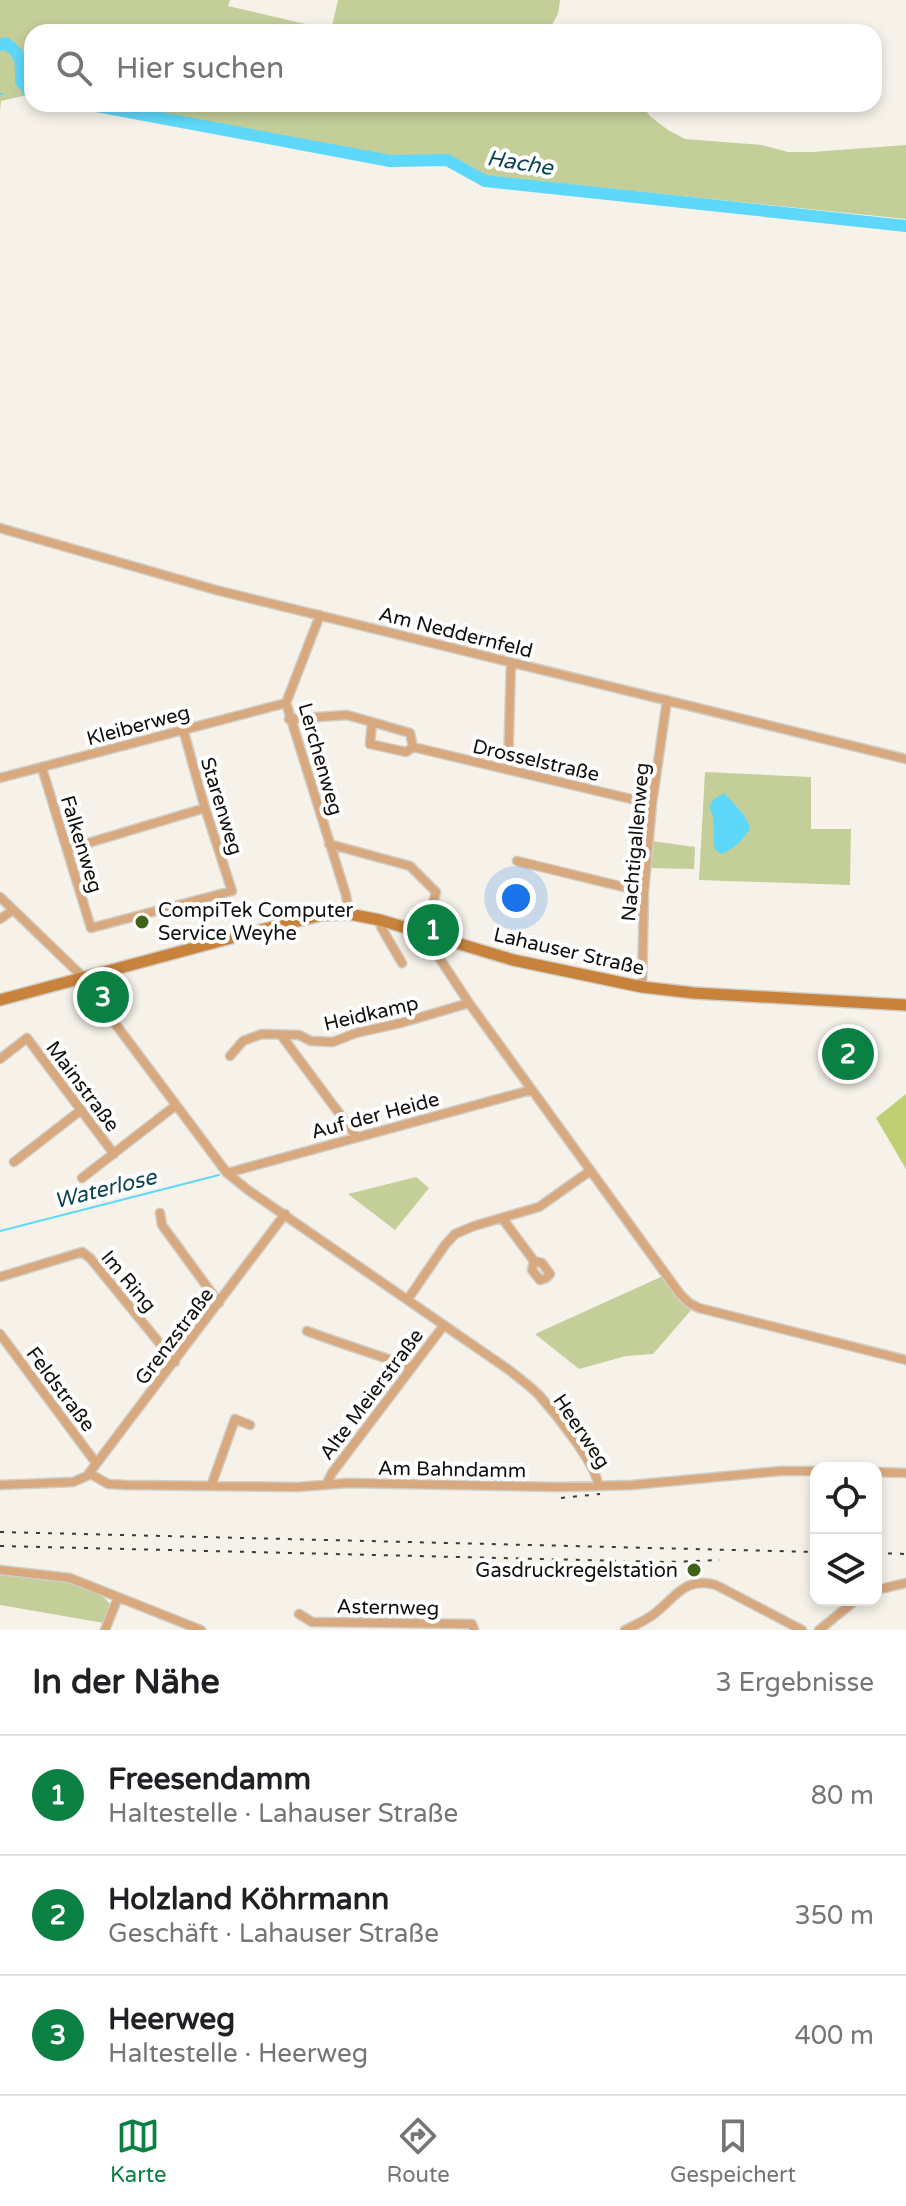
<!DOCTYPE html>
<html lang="de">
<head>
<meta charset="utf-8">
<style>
  :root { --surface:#fff; --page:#f2f2f2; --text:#202124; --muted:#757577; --line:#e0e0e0; --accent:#0b8043 }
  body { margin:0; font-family:"Varela Round",sans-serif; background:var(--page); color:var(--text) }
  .controls { position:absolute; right:24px; bottom:24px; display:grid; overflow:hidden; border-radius:16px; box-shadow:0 4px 12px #0003 }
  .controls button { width:72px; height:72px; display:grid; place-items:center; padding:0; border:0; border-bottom:2px solid var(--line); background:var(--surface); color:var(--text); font:40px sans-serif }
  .you { position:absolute; left:516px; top:898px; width:28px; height:28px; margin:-20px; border:6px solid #fff; border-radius:50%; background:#1a73e8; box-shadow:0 0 0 12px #1a73e833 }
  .badge { display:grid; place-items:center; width:52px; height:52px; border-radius:50%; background:var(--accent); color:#fff; font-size:26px; font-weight:700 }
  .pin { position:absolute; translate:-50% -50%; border:4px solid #fff; box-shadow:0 2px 8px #0006 }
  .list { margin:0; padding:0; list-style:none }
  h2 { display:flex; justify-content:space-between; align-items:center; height:104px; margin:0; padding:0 32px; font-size:34px }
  h2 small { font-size:26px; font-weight:400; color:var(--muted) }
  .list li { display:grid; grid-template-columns:52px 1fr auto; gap:24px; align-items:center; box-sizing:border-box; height:120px; padding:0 32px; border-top:2px solid var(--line) }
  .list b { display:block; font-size:30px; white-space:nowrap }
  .list p { margin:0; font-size:26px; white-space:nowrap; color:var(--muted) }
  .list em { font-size:26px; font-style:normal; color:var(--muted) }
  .icon { flex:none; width:44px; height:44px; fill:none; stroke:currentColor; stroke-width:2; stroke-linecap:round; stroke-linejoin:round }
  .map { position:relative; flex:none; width:906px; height:1630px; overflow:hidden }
  .search { position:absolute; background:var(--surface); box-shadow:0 4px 12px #0003; left:24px; right:24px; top:24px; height:88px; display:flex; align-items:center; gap:20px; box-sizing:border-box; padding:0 28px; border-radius:24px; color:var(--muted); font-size:30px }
  .sheet { height:464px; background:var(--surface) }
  nav { display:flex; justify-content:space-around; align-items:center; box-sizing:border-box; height:112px; border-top:2px solid var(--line); background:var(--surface); font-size:22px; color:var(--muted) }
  nav a { display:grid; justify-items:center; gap:4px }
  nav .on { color:var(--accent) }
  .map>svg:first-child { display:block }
  .green { fill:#c4ce99 }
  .forest { fill:#bfce72 }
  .water { fill:#5ed8fa }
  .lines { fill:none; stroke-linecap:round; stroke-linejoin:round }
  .stream { stroke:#5ed8fa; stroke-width:2 }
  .river { stroke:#5ed8fa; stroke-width:12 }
  .street-casing { stroke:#d1cec6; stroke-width:11 }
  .secondary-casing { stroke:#d1cec6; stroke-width:14 }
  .street { stroke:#d8a87e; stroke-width:8 }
  .secondary { stroke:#c8823c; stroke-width:11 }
  .rail { stroke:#3a3935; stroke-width:2; stroke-dasharray:4 8; stroke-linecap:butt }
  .poi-dot { fill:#40631a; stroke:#fff; stroke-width:3 }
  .labels { text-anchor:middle; stroke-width:8; stroke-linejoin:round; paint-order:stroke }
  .street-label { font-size:20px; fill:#11100d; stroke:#fff }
  .poi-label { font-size:20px; fill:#11100d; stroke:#fff; text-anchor:start }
  .water-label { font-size:22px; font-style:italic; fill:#0e4553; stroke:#fff }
</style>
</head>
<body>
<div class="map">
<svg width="906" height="1630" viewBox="0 0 906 1630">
  <rect width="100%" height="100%" fill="#f6f2e9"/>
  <path class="green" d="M0 0H230L228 6 331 30 338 0H560L558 14 549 30 562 32H32V94L1 101 0 111Z
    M110 104H640L651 117 668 130 685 139 762 145 788 152H812L906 145V219L487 176 449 157H390Z
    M705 772 811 777V829H851L850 885 699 880Z
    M652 841 695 847 694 869 651 868Z
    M416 1177 429 1188 395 1230 348 1194Z
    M663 1276 681 1299 692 1309 653 1354 626 1356 579 1369 535 1334Z
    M0 1572C31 1576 95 1578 112 1607L104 1623 0 1605Z"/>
  <path class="forest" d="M906 1094V1169L876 1118Z"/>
  <path class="water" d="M724 793 744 815 750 827C745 840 734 848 722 854L715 850C712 835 717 821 709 806L714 799Z"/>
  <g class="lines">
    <path class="stream" d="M0 94H2
      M23 94 32 95
      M0 1231 219 1175"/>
    <path class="river" d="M0 45 5 43C23 55 21 61 21 81L32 94
      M86 104 390 161 447 160 485 181 906 226"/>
    <defs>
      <path id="street" d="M0 528 216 590 906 759
        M320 615 286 703 346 895 349 914
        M289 719 347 715 372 722
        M413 747 410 733 372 722 370 744 406 752 413 747 652 804
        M42 768 91 928 232 891 205 808 183 729
        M508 770 511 663
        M0 778 286 703
        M329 844 410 866 436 892 425 933
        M68 849 205 808
        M517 861 644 892
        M0 897 84 978 93 994 227 1173 248 1190 509 1370C519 1378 530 1386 539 1395 554 1412 597 1465 598 1485
        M0 919 13 910
        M380 920 381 927 402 963
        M430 934 436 953 469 1003 680 1294 689 1303 699 1308 906 1360
        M642 987 644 892 652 804 667 700
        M281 1035 356 1136
        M230 1056 243 1041 262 1034 299 1035 311 1041 333 1042 356 1033 401 1023 469 1003
        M0 1059 27 1038 114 1154
        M14 1162 81 1110
        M227 1173 531 1090
        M82 1178 175 1106
        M160 1213 162 1225 219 1303
        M502 1218 534 1261 542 1263 550 1274 546 1278 540 1280 532 1270 534 1261
        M0 1277 82 1252 90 1258 175 1362
        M408 1299 445 1245 455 1234 474 1226 539 1207 590 1171
        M307 1331C341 1344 376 1354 410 1367
        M0 1334 96 1463
        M876 1472 906 1473
        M89 1473 108 1484 126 1485 298 1487 348 1483 559 1487 632 1485 781 1471H816
        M0 1485 73 1482 87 1476 285 1214
        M326 1485 332 1473 444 1325
        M211 1486 235 1419 250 1425
        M0 1570 70 1578 201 1630
        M876 1590 906 1583
        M299 1614 312 1622 472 1624 474 1630
        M105 1630 118 1597
        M625 1630C635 1625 645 1621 654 1614 676 1597 685 1576 716 1585L802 1630
        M819 1630 856 1600"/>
      <path id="secondary" d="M0 1000 261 930 322 915 349 914 380 920 513 960 642 987 694 993 906 1005"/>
    </defs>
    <use href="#street" class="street-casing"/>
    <use href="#secondary" class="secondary-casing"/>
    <use href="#street" class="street"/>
    <use href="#secondary" class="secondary"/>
    <path class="rail" d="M561 1498 600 1494
      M0 1532 816 1552
      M0 1546 668 1562 720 1560
      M876 1553 906 1554"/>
  </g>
  <g class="poi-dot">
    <circle cx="142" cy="922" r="8"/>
    <circle cx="694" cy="1570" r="8"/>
  </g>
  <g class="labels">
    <g class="street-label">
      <text transform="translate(456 632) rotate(14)" y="7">Am Neddernfeld</text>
      <text transform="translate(138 725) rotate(-15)" y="7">Kleiberweg</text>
      <text transform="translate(321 759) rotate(74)" y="7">Lerchenweg</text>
      <text transform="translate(536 760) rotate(13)" y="7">Drosselstraße</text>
      <text transform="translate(222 806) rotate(73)" y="7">Starenweg</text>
      <text transform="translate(635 842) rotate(-85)" y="7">Nachtigallenweg</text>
      <text transform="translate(82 844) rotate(73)" y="7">Falkenweg</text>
      <text transform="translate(569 951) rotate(13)" y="7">Lahauser Straße</text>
      <text transform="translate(371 1013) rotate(-13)" y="7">Heidkamp</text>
      <text transform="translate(83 1086) rotate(53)" y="7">Mainstraße</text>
      <text transform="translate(375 1115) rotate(-15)" y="7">Auf der Heide</text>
      <text transform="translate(129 1281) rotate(50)" y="7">Im Ring</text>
      <text transform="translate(174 1336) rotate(-53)" y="7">Grenzstraße</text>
      <text transform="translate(61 1389) rotate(53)" y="7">Feldstraße</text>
      <text transform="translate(371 1394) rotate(-53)" y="7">Alte Meierstraße</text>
      <text transform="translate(582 1431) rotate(56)" y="7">Heerweg</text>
      <text transform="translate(452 1469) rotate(1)" y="7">Am Bahndamm</text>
      <text transform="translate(388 1607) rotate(1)" y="7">Asternweg</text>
    </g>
    <g class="poi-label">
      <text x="158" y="917">CompiTek Computer<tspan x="158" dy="23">Service Weyhe</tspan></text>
      <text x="678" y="1577" text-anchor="end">Gasdruckregelstation</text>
    </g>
    <g class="water-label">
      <text transform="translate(520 162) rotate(9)" y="8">Hache</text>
      <text transform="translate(105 1188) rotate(-14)" y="8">Waterlose</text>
    </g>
  </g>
</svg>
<div class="controls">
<button><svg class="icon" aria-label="locate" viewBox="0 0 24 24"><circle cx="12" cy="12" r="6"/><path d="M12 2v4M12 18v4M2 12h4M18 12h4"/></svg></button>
<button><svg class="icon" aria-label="layers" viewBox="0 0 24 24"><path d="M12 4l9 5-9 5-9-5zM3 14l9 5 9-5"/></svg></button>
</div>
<div class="you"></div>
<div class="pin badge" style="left:433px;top:930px">1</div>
<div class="pin badge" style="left:848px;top:1054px">2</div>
<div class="pin badge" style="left:103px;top:997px">3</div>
<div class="search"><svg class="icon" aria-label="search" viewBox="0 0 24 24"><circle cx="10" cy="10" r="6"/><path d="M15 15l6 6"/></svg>Hier suchen</div>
</div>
<section class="sheet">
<h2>In der Nähe<small>3 Ergebnisse</small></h2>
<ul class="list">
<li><span class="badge">1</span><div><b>Freesendamm</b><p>Haltestelle · Lahauser Straße</p></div><em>80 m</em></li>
<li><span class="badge">2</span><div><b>Holzland Köhrmann</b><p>Geschäft · Lahauser Straße</p></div><em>350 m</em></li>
<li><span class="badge">3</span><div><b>Heerweg</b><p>Haltestelle · Heerweg</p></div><em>400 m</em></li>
</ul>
</section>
<nav>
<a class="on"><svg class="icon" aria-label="map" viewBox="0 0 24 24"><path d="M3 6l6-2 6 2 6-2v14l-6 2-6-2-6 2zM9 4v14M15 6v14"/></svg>Karte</a>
<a><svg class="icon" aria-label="directions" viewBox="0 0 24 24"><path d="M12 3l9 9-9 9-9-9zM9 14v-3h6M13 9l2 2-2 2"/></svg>Route</a>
<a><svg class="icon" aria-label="saved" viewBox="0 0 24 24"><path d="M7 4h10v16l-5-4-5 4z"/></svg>Gespeichert</a>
</nav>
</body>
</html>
